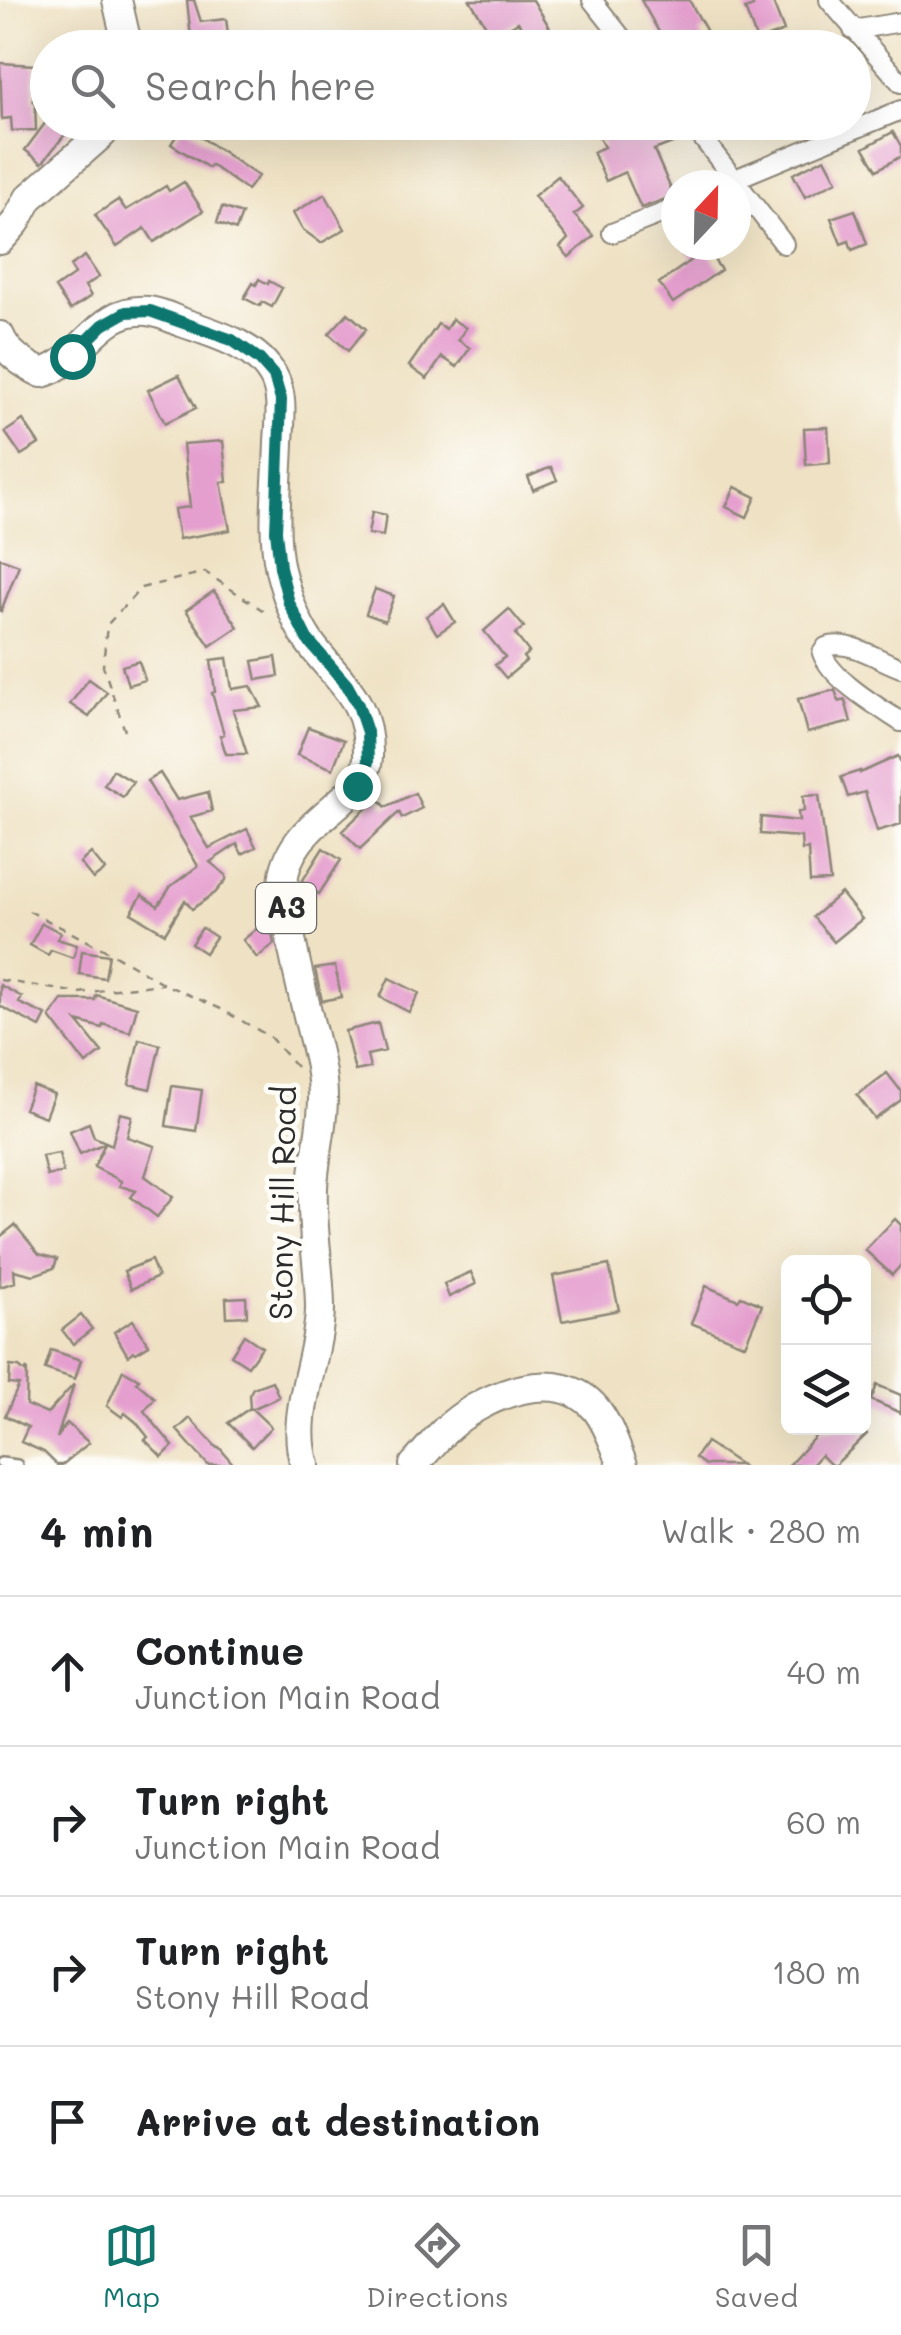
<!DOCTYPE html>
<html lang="en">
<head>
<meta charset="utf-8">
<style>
  :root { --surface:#fff; --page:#f6f6f6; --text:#202124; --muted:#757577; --line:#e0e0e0; --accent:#0f766e }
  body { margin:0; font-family:Mali,sans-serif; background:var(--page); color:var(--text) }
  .controls { position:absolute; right:30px; bottom:30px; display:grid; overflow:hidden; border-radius:15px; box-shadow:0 10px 40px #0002 }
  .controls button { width:90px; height:90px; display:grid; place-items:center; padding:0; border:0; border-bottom:2px solid var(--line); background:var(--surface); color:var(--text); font:50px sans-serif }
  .compass { position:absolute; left:661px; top:170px; width:90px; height:90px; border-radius:50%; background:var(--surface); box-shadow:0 10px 40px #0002; rotate:22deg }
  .stop { position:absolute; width:30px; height:30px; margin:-22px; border:8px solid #0f766e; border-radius:50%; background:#fff }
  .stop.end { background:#0f766e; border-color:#fff; box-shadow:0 2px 10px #0008 }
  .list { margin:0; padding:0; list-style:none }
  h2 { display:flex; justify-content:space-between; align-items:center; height:130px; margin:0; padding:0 40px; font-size:42px }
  h2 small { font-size:32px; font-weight:400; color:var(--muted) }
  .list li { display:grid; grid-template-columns:65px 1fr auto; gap:30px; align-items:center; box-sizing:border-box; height:150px; padding:0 40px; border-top:2px solid var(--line) }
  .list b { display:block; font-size:38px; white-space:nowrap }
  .list p { margin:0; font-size:32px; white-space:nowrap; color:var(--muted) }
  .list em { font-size:32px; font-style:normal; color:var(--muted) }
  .icon { flex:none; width:55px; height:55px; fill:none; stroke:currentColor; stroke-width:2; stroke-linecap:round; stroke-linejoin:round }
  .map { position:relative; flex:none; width:901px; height:1465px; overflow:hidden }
  .search { position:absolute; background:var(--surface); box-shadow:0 10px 40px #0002; left:30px; right:30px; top:30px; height:110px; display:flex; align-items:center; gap:25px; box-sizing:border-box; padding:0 35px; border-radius:55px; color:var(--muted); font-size:38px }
  .sheet { height:730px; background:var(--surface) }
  nav { display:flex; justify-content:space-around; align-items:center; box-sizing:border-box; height:140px; border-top:2px solid var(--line); background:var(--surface); font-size:28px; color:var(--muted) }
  nav a { display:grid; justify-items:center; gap:5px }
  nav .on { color:var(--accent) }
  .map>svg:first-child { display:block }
  .building { fill:#e59fcf }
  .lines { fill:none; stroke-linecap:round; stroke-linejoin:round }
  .service-casing { stroke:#8d8678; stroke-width:14 }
  .minor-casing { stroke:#8d8678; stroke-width:22 }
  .primary-casing { stroke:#8d8678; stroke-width:32 }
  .path { stroke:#8d8678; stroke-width:2.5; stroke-dasharray:8 8; stroke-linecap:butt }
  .service { stroke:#fff; stroke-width:9 }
  .minor { stroke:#fff; stroke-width:18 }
  .primary { stroke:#fff; stroke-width:28 }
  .route { stroke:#0f766e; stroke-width:12 }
  .labels { text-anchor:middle; stroke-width:9; stroke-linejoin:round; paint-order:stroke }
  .shield { fill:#fdfcf7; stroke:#6a6a68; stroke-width:2.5 }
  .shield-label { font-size:30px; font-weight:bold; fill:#2b2b2b }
  .street-label { font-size:32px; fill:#2b2b2b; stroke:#fdfcf7 }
</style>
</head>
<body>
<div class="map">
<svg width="901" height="1465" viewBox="0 0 901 1465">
  <rect width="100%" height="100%" fill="#fdfcf7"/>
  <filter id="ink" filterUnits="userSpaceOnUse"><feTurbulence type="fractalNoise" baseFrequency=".01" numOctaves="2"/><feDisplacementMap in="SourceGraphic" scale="20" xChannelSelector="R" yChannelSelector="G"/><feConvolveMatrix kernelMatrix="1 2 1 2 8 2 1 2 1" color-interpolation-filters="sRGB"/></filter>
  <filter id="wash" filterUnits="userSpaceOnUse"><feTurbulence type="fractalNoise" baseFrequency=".0048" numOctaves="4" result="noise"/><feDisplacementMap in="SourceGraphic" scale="40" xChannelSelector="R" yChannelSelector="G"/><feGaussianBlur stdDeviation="2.25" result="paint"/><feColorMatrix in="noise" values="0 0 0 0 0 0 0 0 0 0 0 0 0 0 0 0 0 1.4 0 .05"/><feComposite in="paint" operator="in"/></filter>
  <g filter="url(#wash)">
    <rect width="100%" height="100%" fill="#efe2c4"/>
    <g id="blocks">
      <path class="building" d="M187 0H194L201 22 226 19 230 48H192Z
        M470 0H533L553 33 555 31 559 37 567 32 576 48H535L518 22 493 37Z
        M641 0H689L706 30 699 33 707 48H668Z
        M750 0H772L784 31 757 41 745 9 753 6Z
        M0 63 35 65 33 101H35L36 130 12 131 11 118 2 119Z
        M46 122H75L42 163 25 150Z
        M590 122H621L630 138 667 123 675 142 654 150 674 196 641 208 625 172 606 181 593 152 604 147Z
        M183 125 258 176 247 190 211 165 209 168 171 144Z
        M893 132 901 146V156L877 170 864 148Z
        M825 158 837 181 805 197 793 174Z
        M558 176 583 208 574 215 594 236 569 257 560 247 568 239 534 196Z
        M184 182 203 211 154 242 145 228 117 247 95 215 118 200 126 210 166 186 169 191Z
        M325 194 345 229 321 243 302 229 293 213Z
        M222 207 242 214 236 230 217 223Z
        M855 210 867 244 852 250 849 241 841 244 831 218Z
        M695 245H704L721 270 673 303 659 283 693 259 687 251Z
        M85 256 99 277 85 286 91 296 70 310 55 288 75 274 70 266Z
        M259 279 268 284 269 281 282 288 272 307 262 302 260 306 244 298 253 283 256 285Z
        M348 313 366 329 348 351 329 334Z
        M452 319 466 328 458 340 470 348 457 367 442 357 427 379 409 366 438 324 446 329Z
        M179 375 196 408 165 423 148 390Z
        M23 420 39 444 21 455 5 432Z
        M828 427 830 463 806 465 804 428Z
        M223 441 227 482H221L230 530 179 539 174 509 190 507 183 444Z
        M551 467 557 480 533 490 528 477Z
        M735 487 756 497 747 517 726 507Z
        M372 512 386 515 383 536 368 534Z
        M0 558 19 565 1 611 0 610Z
        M375 589 394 596 385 621 366 614Z
        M214 591 238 627 210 646 186 610Z
        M444 604 455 622 437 634 426 616Z
        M509 609 524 627 515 634 529 652 523 657 526 661 506 678 495 665 505 657 484 631Z
        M276 657 279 676 257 680 253 661Z
        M227 658 232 689 251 686 262 707 233 710 247 754H226L220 735 224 734 212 693 215 692 211 660Z
        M139 661 145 680 128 685 122 666Z
        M89 679 107 692 89 717 70 704Z
        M835 690 839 702 845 700 851 722 807 733 798 699Z
        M308 727 344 740 333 769 297 755Z
        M898 756 901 763V824L877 831 865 792 848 797 841 777 860 771V773Z
        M113 770 133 782 123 797 104 785Z
        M160 773 177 800 208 792 212 811 190 817 209 848 247 829 256 847 242 854 237 844 210 862 226 875V880L215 893 192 909 185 900 165 933 131 913 142 895 158 906 171 886 198 866 147 781Z
        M415 793 422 808 402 818 399 812 360 849 342 831 377 798 386 807Z
        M819 795 830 881 810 882 808 849 802 850 801 837 760 834 761 817 799 821 798 812 804 811 803 796Z
        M323 848 341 860 319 894 301 883Z
        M91 853 105 870 93 879 80 863Z
        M841 893 862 919 834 942 813 917Z
        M266 921 271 928 274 944 257 958 243 940Z
        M42 923 61 933 57 939 77 945 73 958 51 950 48 955 30 945Z
        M202 928 216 937 205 953 191 944Z
        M82 951 109 955 105 978 79 974Z
        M335 966 341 997 322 1001 315 969Z
        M389 978 419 993 409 1012 380 997Z
        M0 985 22 997 19 1003 46 1015 40 1027 0 1006Z
        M96 995 137 1007 130 1032 103 1024 102 1028 77 1021 102 1052 86 1064 50 1017 62 1000H95Z
        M378 1023 385 1051 367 1055 370 1068 355 1071 345 1031Z
        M139 1039 160 1045 150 1089 129 1084Z
        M887 1073 901 1091V1100L875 1119 857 1095Z
        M33 1086 54 1094 45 1117 24 1109Z
        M172 1086 202 1090 196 1131 166 1126Z
        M120 1113 132 1116 127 1137 155 1146 145 1176 173 1197 157 1217 131 1197 136 1191 120 1186 121 1181 94 1167 105 1143 80 1154 70 1131 89 1123 94 1137 112 1145Z
        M59 1153 63 1172 47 1176 42 1156Z
        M895 1219 901 1225V1265L892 1275 865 1250Z
        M15 1225 39 1254 57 1259 54 1268 34 1275 14 1270 15 1282 0 1287V1237Z
        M151 1260 158 1277 131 1289 124 1271Z
        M609 1265 619 1310 562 1321 553 1276Z
        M471 1272 476 1284 449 1297 444 1284Z
        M706 1286 738 1300 741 1296 762 1305 745 1345 691 1323Z
        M246 1297 247 1316 227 1317 226 1298Z
        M81 1315 92 1329 73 1344 62 1330Z
        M133 1320 149 1345 136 1353 133 1351 128 1356 114 1332Z
        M244 1335 262 1347 248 1366 231 1355Z
        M51 1350 81 1360 75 1379 45 1369Z
        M10 1366 19 1367 25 1372 27 1368 26 1405 47 1414 74 1384 57 1438 67 1423 89 1443 62 1465H57L44 1452 21 1442 28 1427 5 1416 19 1385 9 1384Z
        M123 1370 139 1379 136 1382 155 1398 144 1411 173 1446 162 1457 145 1440 148 1437 136 1422 125 1413 122 1417 107 1406Z
        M272 1381 279 1397 252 1409 271 1427 252 1447 228 1423 250 1408 249 1395 253 1388Z
        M877 1385 901 1395V1413L871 1400Z
        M190 1418 217 1448 219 1447 234 1465H208L177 1430Z
        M823 1428H861L867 1434 835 1465H831L821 1455 812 1465H789Z
        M706 1442 741 1465H705L695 1458Z"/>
    </g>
  </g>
  <g filter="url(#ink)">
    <use href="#blocks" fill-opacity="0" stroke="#8d8678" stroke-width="2.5"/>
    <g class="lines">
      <defs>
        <path id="service" d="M1 1463 17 1465"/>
        <path id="minor" d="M592 0 630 48
          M829 0 901 83
          M853 30 901 22
          M690 122 784 244
          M728 185 735 179 901 110
          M612 233 676 208
          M901 668C878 660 850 639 826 647L822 653C832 680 877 706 901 722"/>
        <path id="primary" d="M117 0 128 48
          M0 240 16 222 29 198 103 133 110 122
          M0 336C7 354 25 365 42 373 84 361 98 306 148 311 160 312 173 319 184 323 215 334 256 345 273 376 284 395 280 421 279 442 278 484 271 529 280 570 286 594 294 619 308 640 337 682 370 697 368 757 367 803 286 820 283 884 282 895 286 909 288 921 293 956 302 990 310 1024 316 1048 323 1073 323 1098 323 1128 314 1158 313 1188 311 1228 320 1269 320 1309 319 1360 289 1414 305 1465
          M414 1465C426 1452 437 1437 451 1425 487 1394 560 1365 596 1409 609 1425 615 1447 623 1465"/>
      </defs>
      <use href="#service" class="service-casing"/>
      <use href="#minor" class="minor-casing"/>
      <use href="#primary" class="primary-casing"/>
      <path class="path" d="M125 731 103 666 107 625 141 588 205 572 270 615
        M29 911 113 954 164 984 221 1009 270 1037 297 1068
        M0 980 78 993 163 984"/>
      <use href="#service" class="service"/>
      <use href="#minor" class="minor"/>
      <use href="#primary" class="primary"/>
    </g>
  </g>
  <g class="lines" filter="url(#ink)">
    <path class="route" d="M72 356 103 325 126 312 150 311 232 340 259 359 274 376 281 400 276 531 280 567 289 603 307 639 347 685 358 705 367 732 368 762 357 786"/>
  </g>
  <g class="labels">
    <rect class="shield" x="256" y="883" width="60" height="50" rx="8"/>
    <g class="shield-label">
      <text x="286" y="918">A3</text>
    </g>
    <g class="street-label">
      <text transform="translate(283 1203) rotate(-89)" y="11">Stony Hill Road</text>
    </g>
  </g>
</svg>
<div class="controls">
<button><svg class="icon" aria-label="locate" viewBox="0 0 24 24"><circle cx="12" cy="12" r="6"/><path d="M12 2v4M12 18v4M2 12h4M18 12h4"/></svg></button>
<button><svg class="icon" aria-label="layers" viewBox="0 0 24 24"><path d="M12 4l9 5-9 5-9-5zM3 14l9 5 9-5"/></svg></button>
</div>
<svg class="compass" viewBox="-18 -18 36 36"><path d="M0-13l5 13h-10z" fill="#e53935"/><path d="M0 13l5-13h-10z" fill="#757577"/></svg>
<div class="stop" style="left:72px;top:356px"></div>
<div class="stop end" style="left:357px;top:786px"></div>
<div class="search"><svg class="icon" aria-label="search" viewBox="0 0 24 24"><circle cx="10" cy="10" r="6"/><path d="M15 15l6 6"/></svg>Search here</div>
</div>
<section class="sheet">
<h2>4 min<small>Walk · 280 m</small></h2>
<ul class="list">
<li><svg class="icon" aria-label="ahead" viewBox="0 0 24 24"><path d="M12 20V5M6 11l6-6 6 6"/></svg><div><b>Continue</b><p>Junction Main Road</p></div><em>40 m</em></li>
<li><svg class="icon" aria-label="right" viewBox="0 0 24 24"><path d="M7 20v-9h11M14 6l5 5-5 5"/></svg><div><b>Turn right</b><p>Junction Main Road</p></div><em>60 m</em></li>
<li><svg class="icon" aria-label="right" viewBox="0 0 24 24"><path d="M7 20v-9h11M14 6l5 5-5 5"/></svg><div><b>Turn right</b><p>Stony Hill Road</p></div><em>180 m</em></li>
<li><svg class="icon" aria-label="arrive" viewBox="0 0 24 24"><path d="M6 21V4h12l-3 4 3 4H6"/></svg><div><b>Arrive at destination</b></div></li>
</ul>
</section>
<nav>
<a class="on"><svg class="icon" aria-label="map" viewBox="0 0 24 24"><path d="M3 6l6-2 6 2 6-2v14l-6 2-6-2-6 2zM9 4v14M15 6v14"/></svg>Map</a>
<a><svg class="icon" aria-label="directions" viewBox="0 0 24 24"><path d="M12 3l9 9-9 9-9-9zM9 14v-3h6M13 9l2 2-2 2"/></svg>Directions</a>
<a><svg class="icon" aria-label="saved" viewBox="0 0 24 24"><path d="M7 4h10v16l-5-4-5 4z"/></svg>Saved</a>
</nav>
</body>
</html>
